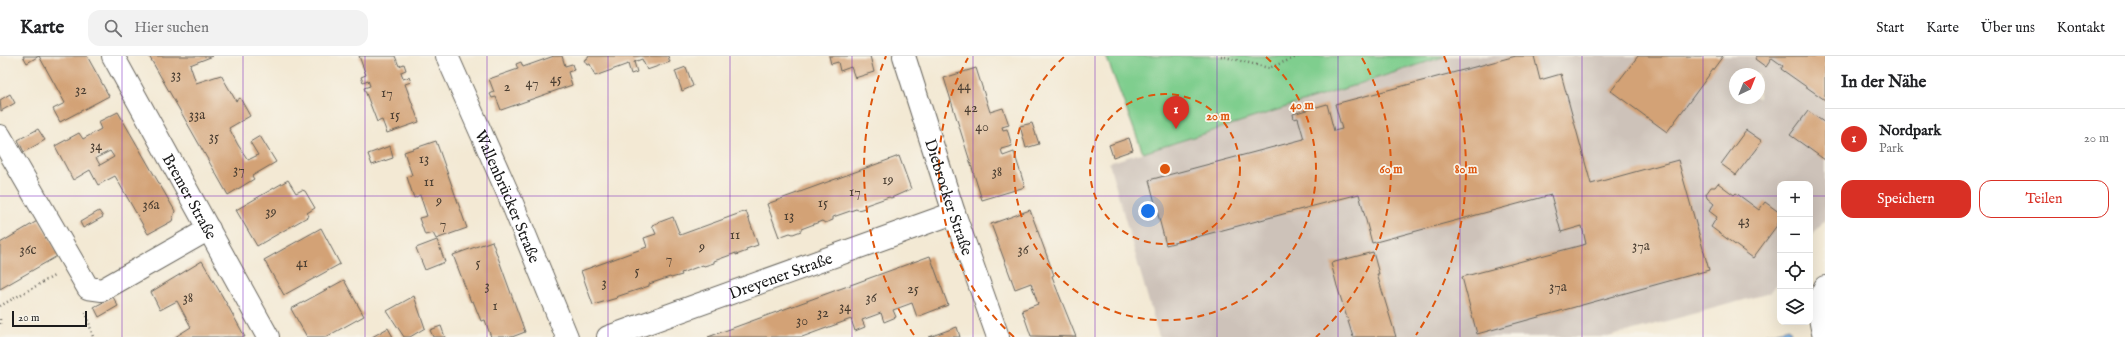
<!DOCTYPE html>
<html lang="de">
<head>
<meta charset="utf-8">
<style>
  :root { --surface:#fff; --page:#f2f2f2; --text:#202124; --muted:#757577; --line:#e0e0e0; --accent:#d93025 }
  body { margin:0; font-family:"IM FELL English",serif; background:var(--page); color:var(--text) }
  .controls { position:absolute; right:12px; bottom:12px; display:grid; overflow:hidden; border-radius:8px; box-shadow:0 4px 16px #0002 }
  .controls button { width:36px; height:36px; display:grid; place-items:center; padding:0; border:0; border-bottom:1px solid var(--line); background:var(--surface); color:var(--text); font:20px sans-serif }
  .compass { position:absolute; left:1729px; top:12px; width:36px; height:36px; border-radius:50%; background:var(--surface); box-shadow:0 4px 16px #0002; rotate:43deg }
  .scale { position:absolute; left:12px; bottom:10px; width:75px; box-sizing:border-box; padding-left:4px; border:2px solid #1c1c1c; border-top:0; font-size:11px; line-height:14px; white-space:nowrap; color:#1c1c1c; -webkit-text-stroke:3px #f7f3e8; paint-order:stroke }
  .you { position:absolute; left:1148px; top:155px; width:14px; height:14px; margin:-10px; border:3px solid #fff; border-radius:50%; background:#1a73e8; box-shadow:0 0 0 6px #1a73e833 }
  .badge { display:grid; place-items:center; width:26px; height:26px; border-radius:50%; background:var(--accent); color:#fff; font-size:13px; font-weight:700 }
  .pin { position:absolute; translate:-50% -33px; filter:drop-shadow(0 1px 2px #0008) }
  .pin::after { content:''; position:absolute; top:21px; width:14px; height:12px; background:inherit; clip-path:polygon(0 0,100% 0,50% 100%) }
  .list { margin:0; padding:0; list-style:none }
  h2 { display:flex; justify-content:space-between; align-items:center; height:52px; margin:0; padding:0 16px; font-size:17px }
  h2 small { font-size:13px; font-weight:400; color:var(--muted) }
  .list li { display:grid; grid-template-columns:26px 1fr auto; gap:12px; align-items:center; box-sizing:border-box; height:60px; padding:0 16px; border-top:1px solid var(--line) }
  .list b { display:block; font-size:15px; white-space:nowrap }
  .list p { margin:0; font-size:13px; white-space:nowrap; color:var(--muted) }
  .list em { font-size:13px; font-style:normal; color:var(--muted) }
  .actions { display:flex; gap:8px; padding:12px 16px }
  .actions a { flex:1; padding:9px 0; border:1px solid var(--accent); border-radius:12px; text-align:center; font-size:14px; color:var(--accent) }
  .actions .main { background:var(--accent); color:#fff }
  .icon { flex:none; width:22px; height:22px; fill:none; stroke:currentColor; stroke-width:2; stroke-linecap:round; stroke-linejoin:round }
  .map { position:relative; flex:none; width:1825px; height:281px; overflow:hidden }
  header { display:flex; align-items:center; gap:24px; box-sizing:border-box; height:56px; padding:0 20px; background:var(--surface); border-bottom:1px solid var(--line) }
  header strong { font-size:19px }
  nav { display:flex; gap:22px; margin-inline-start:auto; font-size:14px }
  .search { width:280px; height:36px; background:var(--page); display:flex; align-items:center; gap:10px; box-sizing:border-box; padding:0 14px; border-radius:12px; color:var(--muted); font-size:15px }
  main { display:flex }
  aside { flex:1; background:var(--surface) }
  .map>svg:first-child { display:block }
  .industrial { fill:#cdc2b9; fill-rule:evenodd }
  .green { fill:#7fce8e; stroke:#4e7555 }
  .water { fill:#77b1e8; stroke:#4a6682 }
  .building { fill:#d3a276; fill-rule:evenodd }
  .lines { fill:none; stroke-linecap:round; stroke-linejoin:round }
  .minor-casing { stroke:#67645c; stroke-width:24 }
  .path { stroke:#67645c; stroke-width:2.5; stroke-dasharray:1 3; stroke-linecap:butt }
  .minor { stroke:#fff; stroke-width:22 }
  .grid { fill:none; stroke:#7b2cbf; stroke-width:1; stroke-opacity:0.55 }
  .ring { fill:none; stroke:#de560d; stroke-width:2; stroke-dasharray:7 5 }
  .labels { text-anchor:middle; stroke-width:3.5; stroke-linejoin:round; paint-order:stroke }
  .number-label { font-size:14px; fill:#4a3e32 }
  .street-label { font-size:16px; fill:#1c1c1c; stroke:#f7f3e8 }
  .centre { fill:#de560d; stroke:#f7f3e8; stroke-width:2 }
  .ring-label { font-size:12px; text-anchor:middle; font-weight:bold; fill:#de560d; stroke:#f7f3e8; stroke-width:3.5; stroke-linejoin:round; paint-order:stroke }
</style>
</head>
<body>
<header>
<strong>Karte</strong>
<div class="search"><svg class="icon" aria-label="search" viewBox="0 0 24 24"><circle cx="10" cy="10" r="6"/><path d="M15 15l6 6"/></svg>Hier suchen</div>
<nav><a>Start</a><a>Karte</a><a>Über uns</a><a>Kontakt</a></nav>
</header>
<main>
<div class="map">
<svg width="1825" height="281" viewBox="0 0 1825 281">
  <rect width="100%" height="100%" fill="#f7f3e8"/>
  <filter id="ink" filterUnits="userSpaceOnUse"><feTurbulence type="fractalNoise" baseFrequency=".025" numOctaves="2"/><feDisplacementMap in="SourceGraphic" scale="8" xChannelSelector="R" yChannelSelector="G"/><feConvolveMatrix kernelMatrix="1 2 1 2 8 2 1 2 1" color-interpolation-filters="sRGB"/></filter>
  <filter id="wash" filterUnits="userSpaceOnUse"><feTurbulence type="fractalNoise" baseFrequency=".012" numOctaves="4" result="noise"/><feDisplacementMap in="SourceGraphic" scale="16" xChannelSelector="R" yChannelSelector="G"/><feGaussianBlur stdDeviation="0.9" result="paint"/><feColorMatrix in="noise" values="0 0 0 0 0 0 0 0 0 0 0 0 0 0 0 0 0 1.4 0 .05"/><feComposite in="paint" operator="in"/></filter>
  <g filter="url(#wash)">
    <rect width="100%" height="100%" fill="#f3e9d4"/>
    <path class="industrial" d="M1446 0H1825V163L1810 183V128H1780V224L1770 237 1608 281H1159L1109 107ZM1735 18H1759V42H1735Z"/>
    <path class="green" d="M1106 0H1446L1143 97Z"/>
    <path class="water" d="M1789 272 1792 281H1755Z"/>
    <g id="blocks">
      <path class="building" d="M23 0H87L109 40 60 66 53 53 65 47 39 0 27 7Z
        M149 0H213L190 9 196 27 221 19 236 45 240 42 250 60 229 72 238 89 248 104 258 99 250 86 260 80 276 106 252 120 254 123 228 139Z
        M359 0H395L399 10 404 8 406 14 401 16 403 23 409 21 411 26 405 28 419 66 387 77 382 64 377 66 364 32 370 30 368 24 363 26 361 21 366 19Z
        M554 0H562L565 10 572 8 574 14 568 16 572 29 501 54 496 41 492 42 490 38 494 36 489 23 518 13 516 8 521 6 523 11Z
        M588 0H668L670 6 647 14 642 3 634 6 637 16 631 18 628 8 595 20 590 8 587 9 584 4 588 2Z
        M829 0H870L874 16 855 22 851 11 840 15 838 6 831 8Z
        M1516 0H1534L1540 24 1561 18 1591 128 1678 104 1709 214 1477 278 1462 221 1586 188 1582 170 1561 176 1551 139 1372 187 1359 138 1166 189 1149 124 1304 83 1298 62 1294 63 1293 58 1327 48 1334 75 1342 73 1335 48Z
        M1638 0H1723L1667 76 1611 35Z
        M1757 0H1825V44L1781 13 1783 10 1772 2 1766 11 1755 3Z
        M686 11 693 30 682 35 675 15Z
        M976 12 990 56 1003 52 1009 69 1002 71 1003 74 1007 73 1012 90 1001 93 1003 100 1014 96 1025 131 982 144 944 22Z
        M10 38 15 47 1 55 0 44Z
        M1808 55 1825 67V104L1790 79Z
        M118 56 175 155 172 165 148 178 115 120 98 129 90 114 73 124 55 90 79 77 83 83 101 73 98 66ZM110 95 114 101 100 109 96 102Z
        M1032 67 1039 88 1026 92 1020 70Z
        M38 73 45 84 24 96 18 84Z
        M1746 74 1762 85 1736 119 1721 108Z
        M1129 82 1133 94 1113 101 1109 89Z
        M436 85 467 172 436 183 433 177 425 179 419 162 427 160 420 139 414 142 407 121 412 119 404 96Z
        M390 90 393 102 372 109 368 98Z
        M899 100 911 133 891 142 889 141 866 149 865 152 858 154 856 153 833 161V164L825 167 822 165 801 173V175L793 178 790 177 779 181 767 148Z
        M288 124 296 137 302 134 305 135 315 152 307 157 309 160 257 190 236 154Z
        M1718 127 1734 139 1736 137 1759 154 1765 146 1780 157 1778 168 1753 202 1711 171 1717 161 1709 155 1714 148 1707 142 1706 138 1711 131H1715Z
        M1030 154 1054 219 1052 220 1056 231 1076 281 1031 280 1022 254 1038 248 1031 227 1015 233 991 168Z
        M99 155 103 161 83 172 80 166Z
        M746 155 758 189 746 193 747 195 736 199V197L714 205V207L704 210 703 209 681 217 682 219 671 222 670 221 649 228V230L616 241 617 242 593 249 581 215 647 191 644 182 656 178 652 169 673 161 680 179Z
        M39 164 59 199 0 233V187Z
        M321 172 340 208 284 239 264 204Z
        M437 184 445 206 425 214 416 192Z
        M492 185 525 276 512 281H491L485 264 481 265 473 245 471 246 453 199Z
        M1373 196 1379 218H1377L1396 281H1353L1337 230 1331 207Z
        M930 200 948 249 917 261 912 247 893 254 896 261 884 266 881 257 862 264 865 271 855 275 851 263 802 281H708Z
        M202 205 228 250 245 281H175L191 271 177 245 160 254 151 236Z
        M344 224 364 260 326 281H307L291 253Z
        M414 240 425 272 410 281H404L387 255Z
        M113 241 118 250 99 261 94 251Z
        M441 270 445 281H433L430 274Z
        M957 271 960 281H929Z
        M388 272 393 281H372Z"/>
    </g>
  </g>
  <g filter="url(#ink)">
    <use href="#blocks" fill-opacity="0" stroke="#67645c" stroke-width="1"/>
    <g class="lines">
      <defs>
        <g id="minor">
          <path id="s1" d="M113 0 268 281"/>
          <path id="s2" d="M447 0 510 142 567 281"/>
          <path id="s3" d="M904 0 954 157 998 281"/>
          <path d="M0 80 88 232 102 234 209 173"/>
          <path id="s4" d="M608 281 954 157"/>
          <path d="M1824 281C1820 263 1815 248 1825 231"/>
        </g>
      </defs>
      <use href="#minor" class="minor-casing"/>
      <path class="path" d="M1221 0 1269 12 1299 0
        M0 250 54 220
        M86 256 93 281
        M0 263V269"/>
      <use href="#minor" class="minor"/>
    </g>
  </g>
  <path class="grid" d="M122 0V281M243 0V281M365 0V281M487 0V281M608 0V281M730 0V281M852 0V281M973 0V281M1095 0V281M1217 0V281M1338 0V281M1460 0V281M1582 0V281M1703 0V281M0 140H1780M1810 140H1825"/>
  <g class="ring">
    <circle cx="1165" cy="113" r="75"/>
    <path d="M1266 1A151 151 0 1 1 1064 1"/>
    <path d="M1014 281A226 226 0 0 1 968 2M1362 2A226 226 0 0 1 1316 281"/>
    <path d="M914 279A301 301 0 0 1 886 0M1444 0A301 301 0 0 1 1416 279"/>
  </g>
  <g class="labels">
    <g class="number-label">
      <text x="176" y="23">33</text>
      <text x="556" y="27">45</text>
      <text x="532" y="31">47</text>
      <text x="964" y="34">44</text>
      <text x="507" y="35">2</text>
      <text x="81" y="38">32</text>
      <text x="387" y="41">17</text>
      <text x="971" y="56">42</text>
      <text x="197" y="63">33a</text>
      <text x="395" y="63">15</text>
      <text x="982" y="75">40</text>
      <text x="214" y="85">35</text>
      <text x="96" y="94">34</text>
      <text x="424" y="107">13</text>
      <text x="239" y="118">37</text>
      <text x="997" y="120">38</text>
      <text x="888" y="128">19</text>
      <text x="429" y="130">11</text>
      <text x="855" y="140">17</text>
      <text x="439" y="149">9</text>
      <text x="823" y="151">15</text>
      <text x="151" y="153">36a</text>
      <text x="271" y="160">39</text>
      <text x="789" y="164">13</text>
      <text x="1744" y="169">43</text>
      <text x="443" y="172">7</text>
      <text x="735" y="183">11</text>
      <text x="1641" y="194">37a</text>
      <text x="702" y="195">9</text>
      <text x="28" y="198">36c</text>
      <text x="1023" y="198">36</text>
      <text x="669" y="207">7</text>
      <text x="302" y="211">41</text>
      <text x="478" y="211">5</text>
      <text x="637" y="219">5</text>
      <text x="604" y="231">3</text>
      <text x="487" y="234">3</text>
      <text x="1558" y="235">37a</text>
      <text x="913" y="237">25</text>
      <text x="188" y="246">38</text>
      <text x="871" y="246">36</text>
      <text x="495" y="254">1</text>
      <text x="845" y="255">34</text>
      <text x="823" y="261">32</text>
      <text x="802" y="269">30</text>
    </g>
    <g class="street-label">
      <text dy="6" stroke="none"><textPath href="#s1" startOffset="160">Bremer Straße</textPath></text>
      <text dy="6" stroke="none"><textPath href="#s2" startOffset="153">Wallenbrücker Straße</textPath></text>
      <text dy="6" stroke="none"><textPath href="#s3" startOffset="148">Diebrocker Straße</textPath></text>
      <text dy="6" stroke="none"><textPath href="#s4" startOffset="183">Dreyener Straße</textPath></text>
    </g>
  </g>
  <circle cx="1165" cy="113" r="6" class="centre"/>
  <g class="ring-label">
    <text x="1302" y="53">40 m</text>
    <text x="1218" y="64">20 m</text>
    <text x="1391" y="117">60 m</text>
    <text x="1466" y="117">80 m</text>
  </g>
</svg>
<div class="controls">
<button>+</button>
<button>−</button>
<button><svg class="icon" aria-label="locate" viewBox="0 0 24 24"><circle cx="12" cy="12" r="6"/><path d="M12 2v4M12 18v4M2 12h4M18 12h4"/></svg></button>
<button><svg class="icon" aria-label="layers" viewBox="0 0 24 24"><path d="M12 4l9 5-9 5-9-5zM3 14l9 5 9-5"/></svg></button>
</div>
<svg class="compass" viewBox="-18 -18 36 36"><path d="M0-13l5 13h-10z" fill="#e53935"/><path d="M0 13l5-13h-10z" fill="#757577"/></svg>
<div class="scale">20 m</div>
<div class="you"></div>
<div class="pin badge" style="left:1176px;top:73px">1</div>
</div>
<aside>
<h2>In der Nähe<small></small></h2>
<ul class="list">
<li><span class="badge">1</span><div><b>Nordpark</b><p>Park</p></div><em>20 m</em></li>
</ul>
<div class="actions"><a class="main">Speichern</a><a>Teilen</a></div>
</aside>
</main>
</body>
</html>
